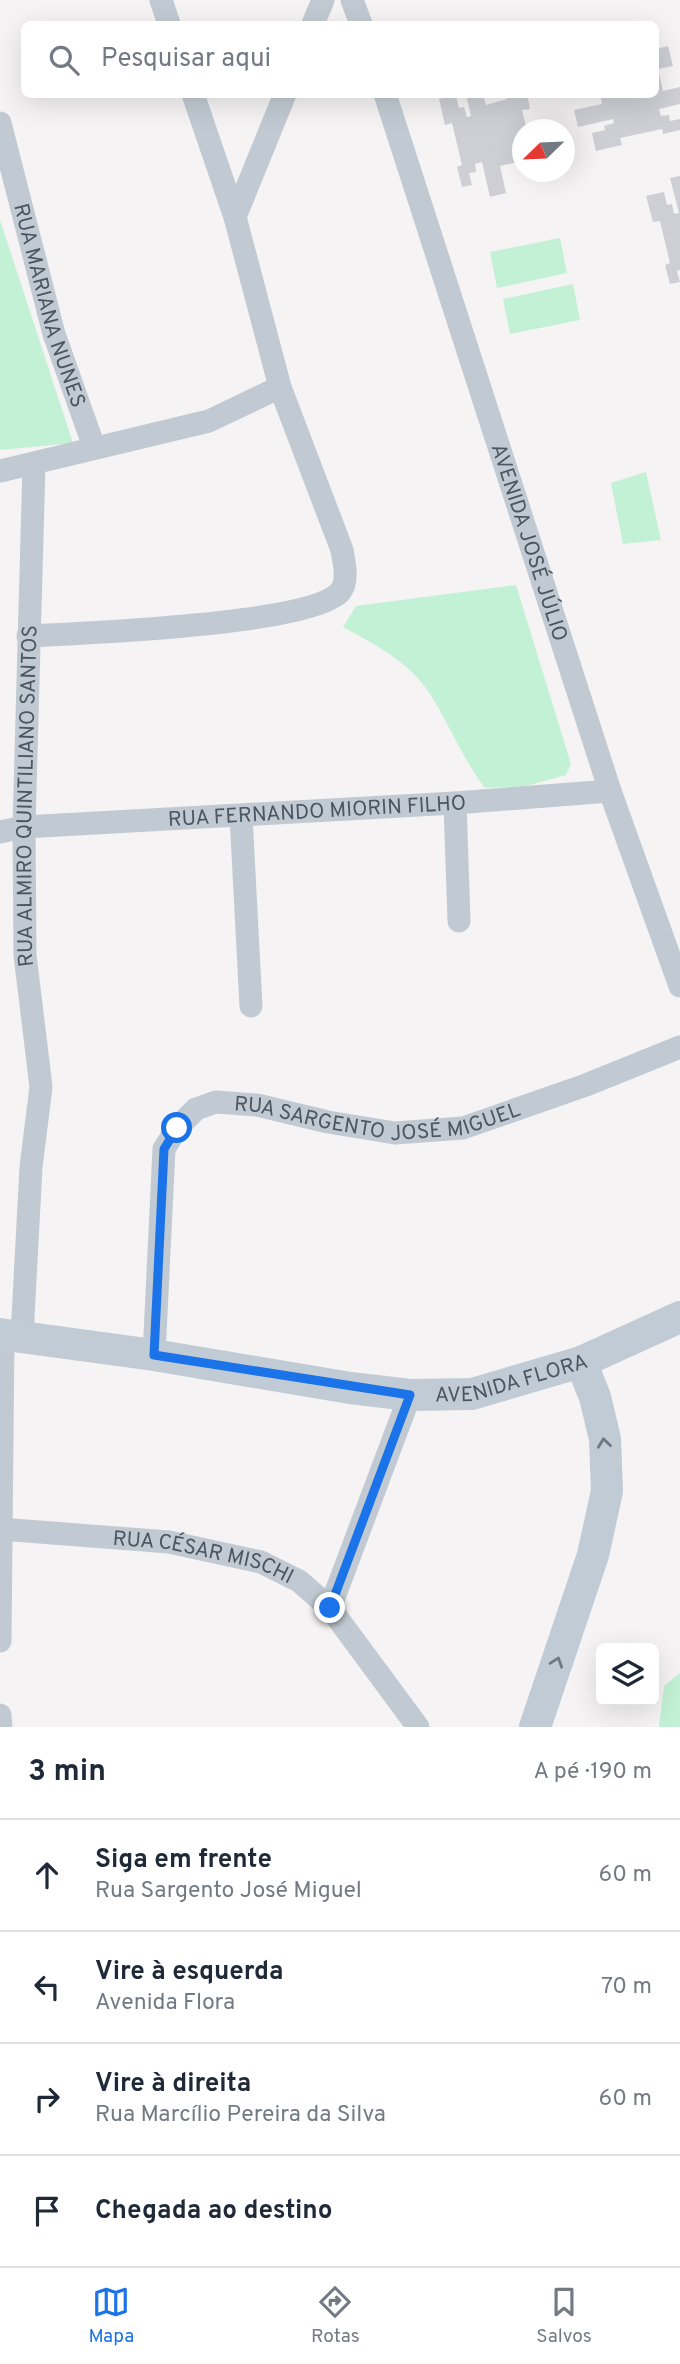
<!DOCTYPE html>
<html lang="pt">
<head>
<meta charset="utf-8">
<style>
  :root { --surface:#fff; --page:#f6f6f7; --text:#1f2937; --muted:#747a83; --line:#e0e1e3; --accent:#1a73e8 }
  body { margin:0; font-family:Overpass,sans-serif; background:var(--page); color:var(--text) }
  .controls { position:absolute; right:21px; bottom:21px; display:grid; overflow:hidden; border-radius:10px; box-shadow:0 7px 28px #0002 }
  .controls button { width:63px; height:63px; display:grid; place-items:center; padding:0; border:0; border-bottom:2px solid var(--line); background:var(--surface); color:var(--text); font:35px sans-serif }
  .compass { position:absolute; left:512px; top:119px; width:63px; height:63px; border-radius:50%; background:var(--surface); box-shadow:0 7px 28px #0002; rotate:247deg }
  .stop { position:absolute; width:21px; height:21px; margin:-16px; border:5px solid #1a73e8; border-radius:50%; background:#fff }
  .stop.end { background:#1a73e8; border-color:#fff; box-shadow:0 2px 7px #0008 }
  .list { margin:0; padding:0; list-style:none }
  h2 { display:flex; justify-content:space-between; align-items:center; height:91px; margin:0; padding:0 28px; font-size:30px }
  h2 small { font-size:23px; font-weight:400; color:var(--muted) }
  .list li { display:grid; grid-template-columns:46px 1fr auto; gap:21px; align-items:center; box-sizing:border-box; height:112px; padding:0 28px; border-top:2px solid var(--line) }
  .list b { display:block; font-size:26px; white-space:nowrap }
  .list p { margin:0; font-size:23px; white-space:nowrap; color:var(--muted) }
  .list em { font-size:23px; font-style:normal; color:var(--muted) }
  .icon { flex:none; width:38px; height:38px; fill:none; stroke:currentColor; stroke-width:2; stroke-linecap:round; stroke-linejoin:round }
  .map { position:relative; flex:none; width:680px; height:1727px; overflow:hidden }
  .search { position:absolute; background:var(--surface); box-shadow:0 7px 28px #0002; left:21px; right:21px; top:21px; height:77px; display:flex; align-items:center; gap:18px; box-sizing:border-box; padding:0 24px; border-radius:10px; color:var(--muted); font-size:26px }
  .sheet { height:539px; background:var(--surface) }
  nav { display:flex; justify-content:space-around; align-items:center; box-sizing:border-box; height:98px; border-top:2px solid var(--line); background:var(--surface); font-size:19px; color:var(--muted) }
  nav a { display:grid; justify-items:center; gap:4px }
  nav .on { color:var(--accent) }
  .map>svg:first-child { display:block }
  .green { fill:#c3f1d5 }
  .building { fill:#cdcfd5 }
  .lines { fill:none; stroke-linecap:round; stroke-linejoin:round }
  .street { stroke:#c1cad2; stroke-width:23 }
  .secondary { stroke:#c1cbd6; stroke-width:32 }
  .oneway { stroke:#6e7984 }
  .route { stroke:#1a73e8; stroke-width:9 }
  .labels { text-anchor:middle; stroke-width:5; stroke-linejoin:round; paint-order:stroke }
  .street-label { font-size:21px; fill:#4a5661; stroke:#fff }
</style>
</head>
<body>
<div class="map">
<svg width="680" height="1727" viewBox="0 0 680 1727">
  <rect width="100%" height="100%" fill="#f5f3f3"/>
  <path class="green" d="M0 220 73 443 0 450Z
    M560 238 567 273 497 288 490 252Z
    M573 284 580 320 510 334 503 299Z
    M646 472 661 540 623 544 611 483Z
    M516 585 571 764 566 775 526 786 485 788C462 758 449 723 428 691 408 661 374 644 343 627L356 606Z
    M680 1673V1727H659L664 1686Z"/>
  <path class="building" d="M668 46 673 66 658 69 663 91 680 87V104L659 109 661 116 669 115 670 121 680 119V130L663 134 662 129 620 138 622 145 596 151 592 133 605 130 604 126 614 123 613 119 578 127 574 110 602 104 600 94H656V49Z
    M466 94H483L486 105 507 99 506 94H527L530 109 522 110 527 130H522V161L500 166 506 193 490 197 482 162 475 164 476 172 469 173 472 185 462 187 457 167 462 165 452 123 445 125 439 99 456 95 459 108 464 107 467 117 471 116Z
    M680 176V270L677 271 680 282 670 284 665 265 670 263 660 221 653 222 646 196 664 192 667 205 672 204 674 214 679 213 670 178Z"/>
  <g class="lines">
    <g class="street">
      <path d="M161 0 169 24"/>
      <path d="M352 0 361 24"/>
      <path d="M313 24 323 0"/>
      <path id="s1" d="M385 94 610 791 680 986"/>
      <path id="s2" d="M0 123 54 334 94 447"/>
      <path d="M235 217 285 94"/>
      <path d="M0 471 209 421 280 387"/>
      <path d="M28 636C81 633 310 625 340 592 349 581 344 563 342 550L280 387 235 217 193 94"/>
      <path d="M455 803 459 921"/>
      <path d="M241 816 251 1006"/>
      <path id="s3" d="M0 832 24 827 455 803 610 791"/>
      <path id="s4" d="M22 1336 31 1167 41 1087 25 955 24 827 34 464"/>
      <path id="s5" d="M154 1355 164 1149 177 1128 196 1109 216 1102 257 1105 328 1122 395 1133 463 1128 586 1085 680 1047"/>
      <path id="s6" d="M0 1529 169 1542 261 1562 299 1581 330 1608 418 1727"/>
      <path d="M330 1608 410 1395"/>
      <path d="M0 1641 3 1334"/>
      <path d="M0 1715 1 1727"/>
    </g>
    <g class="secondary">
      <path id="s7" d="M0 1334 154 1355 350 1388 410 1395 472 1394 581 1362 680 1317"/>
      <path d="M535 1727 593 1555 607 1491 605 1439 595 1397 581 1362"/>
    </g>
  </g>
  <defs><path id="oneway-chevron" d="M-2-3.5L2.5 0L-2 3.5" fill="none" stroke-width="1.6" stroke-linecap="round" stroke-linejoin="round" transform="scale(1.75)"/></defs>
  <g class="oneway">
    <use href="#oneway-chevron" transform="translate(604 1443) rotate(-97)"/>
    <use href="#oneway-chevron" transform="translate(557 1662) rotate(-71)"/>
  </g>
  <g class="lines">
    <path class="route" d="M177 1128 164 1149 154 1355 410 1395 330 1608"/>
  </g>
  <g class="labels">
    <g class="street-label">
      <text dy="7" stroke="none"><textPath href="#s2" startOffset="189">RUA MARIANA NUNES</textPath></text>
      <text dy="7" stroke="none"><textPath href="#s1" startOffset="471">AVENIDA JOSÉ JÚLIO</textPath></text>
      <text dy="7" stroke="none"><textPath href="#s4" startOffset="542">RUA ALMIRO QUINTILIANO SANTOS</textPath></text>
      <text dy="7" stroke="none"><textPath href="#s3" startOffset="318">RUA FERNANDO MIORIN FILHO</textPath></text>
      <text dy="7" stroke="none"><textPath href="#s5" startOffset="443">RUA SARGENTO JOSÉ MIGUEL</textPath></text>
      <text dy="7" stroke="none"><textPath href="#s7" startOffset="518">AVENIDA FLORA</textPath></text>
      <text dy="7" stroke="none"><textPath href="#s6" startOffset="206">RUA CÉSAR MISCHI</textPath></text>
    </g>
  </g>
</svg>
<div class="controls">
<button><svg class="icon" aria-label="layers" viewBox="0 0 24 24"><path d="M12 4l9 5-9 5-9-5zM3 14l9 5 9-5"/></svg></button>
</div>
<svg class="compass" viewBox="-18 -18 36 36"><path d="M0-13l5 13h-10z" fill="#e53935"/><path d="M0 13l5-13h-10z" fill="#747a83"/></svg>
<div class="stop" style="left:177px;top:1128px"></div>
<div class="stop end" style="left:330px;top:1608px"></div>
<div class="search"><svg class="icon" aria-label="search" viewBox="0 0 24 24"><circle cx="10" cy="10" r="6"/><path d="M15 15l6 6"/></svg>Pesquisar aqui</div>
</div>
<section class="sheet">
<h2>3 min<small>A pé · 190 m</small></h2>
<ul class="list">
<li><svg class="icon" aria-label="ahead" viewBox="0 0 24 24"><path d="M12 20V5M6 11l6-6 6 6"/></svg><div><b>Siga em frente</b><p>Rua Sargento José Miguel</p></div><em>60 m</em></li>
<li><svg class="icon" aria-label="left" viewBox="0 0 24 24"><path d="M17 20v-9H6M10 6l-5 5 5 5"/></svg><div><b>Vire à esquerda</b><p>Avenida Flora</p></div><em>70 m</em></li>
<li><svg class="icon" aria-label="right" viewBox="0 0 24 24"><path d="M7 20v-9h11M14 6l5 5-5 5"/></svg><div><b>Vire à direita</b><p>Rua Marcílio Pereira da Silva</p></div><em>60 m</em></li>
<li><svg class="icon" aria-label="arrive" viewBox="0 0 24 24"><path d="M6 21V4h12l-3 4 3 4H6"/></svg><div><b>Chegada ao destino</b></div></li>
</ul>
</section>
<nav>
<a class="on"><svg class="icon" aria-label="map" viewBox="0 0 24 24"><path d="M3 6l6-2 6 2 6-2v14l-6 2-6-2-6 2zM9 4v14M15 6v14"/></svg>Mapa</a>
<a><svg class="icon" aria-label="directions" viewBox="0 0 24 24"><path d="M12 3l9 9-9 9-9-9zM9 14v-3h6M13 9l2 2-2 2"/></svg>Rotas</a>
<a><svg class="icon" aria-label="saved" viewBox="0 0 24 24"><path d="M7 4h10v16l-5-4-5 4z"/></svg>Salvos</a>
</nav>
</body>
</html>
